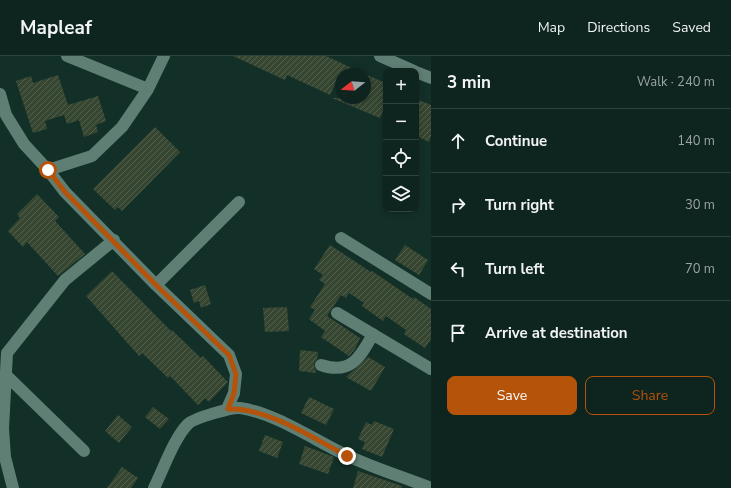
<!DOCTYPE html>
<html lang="en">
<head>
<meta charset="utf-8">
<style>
  :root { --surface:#0e241e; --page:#1c302b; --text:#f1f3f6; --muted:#9ba4a4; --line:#2e413c; --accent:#b45309 }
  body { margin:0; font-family:"Nunito Sans",sans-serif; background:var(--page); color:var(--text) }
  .controls { position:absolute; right:12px; top:12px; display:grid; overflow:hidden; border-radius:8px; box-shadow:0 2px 6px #0003 }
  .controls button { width:36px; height:36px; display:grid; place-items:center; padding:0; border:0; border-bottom:1px solid var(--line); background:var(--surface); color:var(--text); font:20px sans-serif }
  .compass { position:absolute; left:335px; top:12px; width:36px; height:36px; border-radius:50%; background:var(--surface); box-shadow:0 2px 6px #0003; rotate:253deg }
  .stop { position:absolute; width:12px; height:12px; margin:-9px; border:3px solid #b45309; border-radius:50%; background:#fff }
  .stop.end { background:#b45309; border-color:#fff; box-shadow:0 1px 4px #0008 }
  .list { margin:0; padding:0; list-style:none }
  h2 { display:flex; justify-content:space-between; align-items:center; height:52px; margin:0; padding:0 16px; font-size:17px }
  h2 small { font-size:13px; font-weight:400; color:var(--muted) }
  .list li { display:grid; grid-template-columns:26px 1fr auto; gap:12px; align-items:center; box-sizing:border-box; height:64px; padding:0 16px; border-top:1px solid var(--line) }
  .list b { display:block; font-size:15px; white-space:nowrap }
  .list em { font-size:13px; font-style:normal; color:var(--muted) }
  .actions { display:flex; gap:8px; padding:12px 16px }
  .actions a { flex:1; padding:9px 0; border:1px solid var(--accent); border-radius:8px; text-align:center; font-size:14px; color:var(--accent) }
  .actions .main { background:var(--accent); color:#fff }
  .icon { flex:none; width:22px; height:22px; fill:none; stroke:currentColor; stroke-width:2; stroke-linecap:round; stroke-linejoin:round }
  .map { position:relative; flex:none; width:431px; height:432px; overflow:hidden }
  header { display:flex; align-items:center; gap:24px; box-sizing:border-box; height:56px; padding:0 20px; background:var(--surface); border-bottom:1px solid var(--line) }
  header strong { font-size:19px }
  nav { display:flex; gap:22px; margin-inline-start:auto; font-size:14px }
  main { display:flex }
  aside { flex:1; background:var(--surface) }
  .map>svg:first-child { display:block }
  .building { fill:url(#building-hatch) }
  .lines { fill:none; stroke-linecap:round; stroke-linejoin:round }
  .street { stroke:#5f7e74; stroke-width:12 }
  .route { stroke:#b45309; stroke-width:5 }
</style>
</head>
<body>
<header>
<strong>Mapleaf</strong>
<nav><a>Map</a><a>Directions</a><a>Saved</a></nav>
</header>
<main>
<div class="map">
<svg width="431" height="432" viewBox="0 0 431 432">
  <defs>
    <pattern id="building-hatch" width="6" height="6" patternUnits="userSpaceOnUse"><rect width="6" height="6" fill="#364631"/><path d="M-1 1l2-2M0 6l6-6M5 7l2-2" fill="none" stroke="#52614f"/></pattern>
  </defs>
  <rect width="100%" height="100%" fill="#133028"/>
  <path class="building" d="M233 0H326L365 18H340L330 39 287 19 285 24Z
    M365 18 386 27V47L380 62 332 42H365Z
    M58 19 68 49 98 40 106 65 96 69 98 76 84 81 79 64 67 68 64 59 45 65 47 73 33 77 16 25 31 20 33 27Z
    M416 43 431 49V80L429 86 416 80Z
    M155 71 180 96 122 155 118 151 115 154 93 133Z
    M37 138 59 161 55 165 85 198 58 220 27 186 23 191 8 175 20 162 17 158Z
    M330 189 371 216 372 215 413 243 414 241 431 253V283L425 292 404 278 406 274 386 260 383 265 362 250 364 247 349 237 346 242 341 239 327 260 360 282 355 293 349 300 321 281 325 275 309 263 315 254 310 251 325 228 319 224 323 219 314 213Z
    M405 189 428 204 419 219 395 204Z
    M112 215 171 275 172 274 201 302 203 300 228 326 209 346 205 342 198 349 170 320 168 322 142 297 139 300 86 240Z
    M205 229 211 248 201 252 199 245 194 247 190 234Z
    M287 251 289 275 265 276 263 252Z
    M300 294 318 296 317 303 314 308 316 317 299 315Z
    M368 301 385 311 371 335 346 321Z
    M309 341 334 353 326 369 301 357Z
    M153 351 169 363 160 373 145 361Z
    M118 359 132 371 119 387 105 375Z
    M374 365 394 373 382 401 362 393 365 386 358 383 366 366 372 369Z
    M265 379 283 386 277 402 259 395Z
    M305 390 334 401 328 418 299 408Z
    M122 411 138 422 131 432H107Z
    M358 415 402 430V432H353Z"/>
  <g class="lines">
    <path class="street" d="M67 0 148 33
      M380 0 414 15
      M416 16 431 22
      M0 38 6 59 24 88 48 114 65 136 156 229 229 299 236 318 234 337 227 353
      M48 114 92 100 122 71 148 33 164 0
      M341 182 431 238
      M156 229 239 146
      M337 257 431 313
      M321 309C350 319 360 302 373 278
      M7 320 84 395
      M13 432 5 401 3 373 7 297 65 224 114 184
      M154 432C163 414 174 382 188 368 194 362 232 351 240 352 275 357 314 384 346 399 373 412 403 421 431 432"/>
  </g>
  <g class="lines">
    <path class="route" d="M48 114 65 136 156 229 229 299 236 318 234 337 228 353C266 351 313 382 347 400"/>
  </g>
</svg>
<div class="controls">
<button>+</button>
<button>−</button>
<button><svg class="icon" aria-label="locate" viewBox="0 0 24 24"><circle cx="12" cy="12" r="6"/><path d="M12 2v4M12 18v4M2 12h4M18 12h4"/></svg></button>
<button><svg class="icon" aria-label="layers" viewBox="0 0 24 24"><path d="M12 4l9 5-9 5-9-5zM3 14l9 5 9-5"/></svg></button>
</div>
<svg class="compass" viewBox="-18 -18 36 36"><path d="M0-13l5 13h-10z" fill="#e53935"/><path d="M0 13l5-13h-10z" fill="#9ba4a4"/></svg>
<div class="stop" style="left:48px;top:114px"></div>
<div class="stop end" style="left:347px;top:400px"></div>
</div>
<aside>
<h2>3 min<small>Walk · 240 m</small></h2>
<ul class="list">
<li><svg class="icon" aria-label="ahead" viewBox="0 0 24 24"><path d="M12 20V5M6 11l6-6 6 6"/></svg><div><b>Continue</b></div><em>140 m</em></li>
<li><svg class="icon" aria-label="right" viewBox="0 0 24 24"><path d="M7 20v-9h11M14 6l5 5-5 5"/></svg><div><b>Turn right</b></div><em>30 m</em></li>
<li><svg class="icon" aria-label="left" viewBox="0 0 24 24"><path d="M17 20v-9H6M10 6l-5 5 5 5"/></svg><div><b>Turn left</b></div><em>70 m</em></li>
<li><svg class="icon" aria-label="arrive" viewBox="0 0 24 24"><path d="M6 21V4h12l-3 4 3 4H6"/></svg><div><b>Arrive at destination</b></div></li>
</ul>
<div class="actions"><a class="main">Save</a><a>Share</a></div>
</aside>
</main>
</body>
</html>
